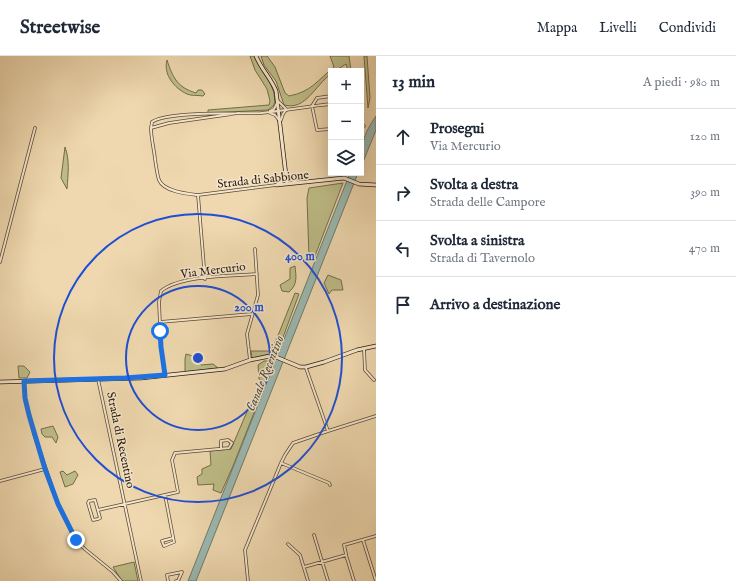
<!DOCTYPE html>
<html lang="it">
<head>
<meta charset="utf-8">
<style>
  :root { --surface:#fff; --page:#f2f2f3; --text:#1f2937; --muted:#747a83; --line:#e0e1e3 }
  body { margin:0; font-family:"IM FELL English",serif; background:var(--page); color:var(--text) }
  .controls { position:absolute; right:12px; top:12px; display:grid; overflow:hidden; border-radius:0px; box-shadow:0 4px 16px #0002 }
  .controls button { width:36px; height:36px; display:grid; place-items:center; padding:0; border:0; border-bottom:1px solid var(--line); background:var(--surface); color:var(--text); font:20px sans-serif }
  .stop { position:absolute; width:12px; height:12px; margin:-9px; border:3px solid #1a73e8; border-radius:50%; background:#fff }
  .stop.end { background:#1a73e8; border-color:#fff; box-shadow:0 1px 4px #0008 }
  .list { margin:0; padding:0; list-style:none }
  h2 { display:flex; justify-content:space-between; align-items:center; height:52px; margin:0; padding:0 16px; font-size:17px }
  h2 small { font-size:13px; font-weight:400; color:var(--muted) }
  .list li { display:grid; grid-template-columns:26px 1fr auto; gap:12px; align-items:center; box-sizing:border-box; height:56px; padding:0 16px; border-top:1px solid var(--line) }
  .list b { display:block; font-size:15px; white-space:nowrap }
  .list p { margin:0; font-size:13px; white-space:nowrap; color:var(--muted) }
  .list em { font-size:13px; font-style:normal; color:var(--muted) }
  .icon { flex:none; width:22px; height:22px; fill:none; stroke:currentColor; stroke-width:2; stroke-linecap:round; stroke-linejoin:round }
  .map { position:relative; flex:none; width:376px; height:525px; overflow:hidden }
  header { display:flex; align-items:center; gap:24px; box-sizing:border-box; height:56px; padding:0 20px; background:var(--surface); border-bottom:1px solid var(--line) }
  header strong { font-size:19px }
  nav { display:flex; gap:22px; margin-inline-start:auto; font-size:14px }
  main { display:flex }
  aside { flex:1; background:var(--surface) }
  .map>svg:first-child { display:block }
  .green { fill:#bebd87; stroke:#746c4c }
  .water { fill:#9bb9b1; stroke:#6d7a71 }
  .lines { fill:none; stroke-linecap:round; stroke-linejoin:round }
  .street-casing { stroke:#5a4a38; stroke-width:3.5 }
  .secondary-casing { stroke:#291b10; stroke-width:4.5 }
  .street { stroke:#f5e6cb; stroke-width:2 }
  .secondary { stroke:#f5e6cb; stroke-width:3 }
  .route { stroke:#1a73e8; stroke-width:5 }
  .ring { fill:none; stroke:#1d4ed8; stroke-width:2 }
  .labels { text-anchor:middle; stroke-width:3; stroke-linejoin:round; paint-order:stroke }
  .street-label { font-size:12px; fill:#291b10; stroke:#f5e6cb }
  .water-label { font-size:13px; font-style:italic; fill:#4b4a40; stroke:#f5e6cb }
  .centre { fill:#1d4ed8; stroke:#f5e6cb; stroke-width:2 }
  .ring-label { font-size:12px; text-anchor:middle; font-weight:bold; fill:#1d4ed8; stroke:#f5e6cb; stroke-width:3; stroke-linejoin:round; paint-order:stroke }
</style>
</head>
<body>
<header>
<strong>Streetwise</strong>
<nav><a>Mappa</a><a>Livelli</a><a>Condividi</a></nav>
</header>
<main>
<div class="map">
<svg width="376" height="525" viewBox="0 0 376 525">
  <rect width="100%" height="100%" fill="#efd8af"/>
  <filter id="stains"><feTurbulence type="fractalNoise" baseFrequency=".005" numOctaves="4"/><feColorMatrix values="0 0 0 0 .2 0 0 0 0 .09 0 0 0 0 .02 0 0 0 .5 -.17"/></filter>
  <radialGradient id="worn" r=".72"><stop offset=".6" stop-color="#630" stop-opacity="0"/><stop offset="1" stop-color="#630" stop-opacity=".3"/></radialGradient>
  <path class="green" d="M250 0H255C260 18 278 29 274 49L268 54 208 57V54L269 49 270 45 267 33 255 14Z
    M261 0H267L275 11 285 37 289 40C311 36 318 24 334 11L330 0H349L351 15H348L346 8 335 15H331V18C315 29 306 55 284 49L276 25 264 9Z
    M364 0H367L370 42 368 52Z
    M167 4C173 22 177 31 196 37L198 34H202L205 38 203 40C198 39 191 40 187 38 174 32 163 18 167 4Z
    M65 91C70 104 68 119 67 133L61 122Z
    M343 127 313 205 309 201 307 142 309 132Z
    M295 210C296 220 298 228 289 236L282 235 280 229 290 223V212Z
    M328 219 341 224 343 234H332L329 238 324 227Z
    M295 237 299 238 279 292 275 297 252 302 251 295H271L279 277Z
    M186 298 193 300 201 309 213 308 218 312 185 316V303Z
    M264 305H272V309L261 337 259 328 262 325 259 323 258 309Z
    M18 310H24L30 316 27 322H19Z
    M255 337 261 339 233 410 221 437 213 434 214 428 198 429 197 421 202 418V413L211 409 210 395 231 393Z
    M53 370 58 381 56 387 52 381H45L42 378 41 373Z
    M63 415 67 419 75 415 78 419 73 428 65 431 60 416Z
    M134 506 138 525H122L113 511Z"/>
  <path class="water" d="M376 60V74L361 111C361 88 363 79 376 60Z
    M350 117H358L196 525H188Z"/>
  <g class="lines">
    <defs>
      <path id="street" d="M331 40 317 42 312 50 317 74 331 73
        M270 55 274 53 278 45 287 54
        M239 57 169 67 151 72 152 66C167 55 239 58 261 57 284 55 308 50 331 48
        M270 57 275 59 279 64
        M281 64 283 58 286 54
        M361 70H364
        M151 72C151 82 154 93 155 103 156 109 157 118 159 124 164 136 188 138 198 139
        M0 206 35 72
        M205 223 198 139 276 129
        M160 266 252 258
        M364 293 365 314 374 324
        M250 304 247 278 258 239 255 193
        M306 312 328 375
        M165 319 161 291 159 246 161 235C181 219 232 220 257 218
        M98 323 141 525
        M24 325 25 342 34 378 58 448 78 487 86 494 113 516 121 525
        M281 407 329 427 330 429
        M0 425 45 413
        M165 439 174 486 164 490 162 485 173 482
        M95 444 100 462 98 463 93 464 88 447 89 445Z
        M98 454 178 436 172 404 175 397 229 392 232 387 228 384 221 385V393
        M314 479 328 525
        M363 484 376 525
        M288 488 300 499 308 525
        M346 498 344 489 376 480
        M304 511 346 499 354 525
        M168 525 167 519 182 516 178 525H176
        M248 525 245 494 281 407 285 399 293 387 328 375 376 360"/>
      <path id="secondary" d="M256 0C261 13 271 22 276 35L287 128
        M287 118 290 123 296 126
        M278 128 283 124 285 119
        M276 129 344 122 359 128 376 129
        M0 326 141 322 225 313 250 304 270 300 276 301 300 311H306L324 306 357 294 376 290"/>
    </defs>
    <use href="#street" class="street-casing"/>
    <use href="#secondary" class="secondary-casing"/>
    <use href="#street" class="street"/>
    <use href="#secondary" class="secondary"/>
  </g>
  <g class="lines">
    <path class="route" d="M76 484 58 448 45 413 29 359 25 342 24 325 125 322 165 319 161 291 160 275"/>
  </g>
  <g class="ring">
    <circle cx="198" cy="302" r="72"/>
    <circle cx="198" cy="302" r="144"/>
  </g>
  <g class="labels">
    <g class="street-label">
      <text transform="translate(263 123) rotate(-6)" y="4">Strada di Sabbione</text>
      <text transform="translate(213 214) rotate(-7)" y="4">Via Mercurio</text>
      <text transform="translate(121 384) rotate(78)" y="4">Strada di Recentino</text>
    </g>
    <g class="water-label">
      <text transform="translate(264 317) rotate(-68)" y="5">Canale Recentino</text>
    </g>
  </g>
  <circle cx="198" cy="302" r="6" class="centre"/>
  <g class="ring-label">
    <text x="300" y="204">400 m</text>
    <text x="249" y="255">200 m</text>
  </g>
  <rect width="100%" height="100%" filter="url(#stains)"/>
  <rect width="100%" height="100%" fill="url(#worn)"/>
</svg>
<div class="controls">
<button>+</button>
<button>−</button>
<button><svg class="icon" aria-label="layers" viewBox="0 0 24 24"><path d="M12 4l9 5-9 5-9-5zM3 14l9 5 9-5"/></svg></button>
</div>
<div class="stop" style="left:160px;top:275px"></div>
<div class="stop end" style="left:76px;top:484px"></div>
</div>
<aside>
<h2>13 min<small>A piedi · 980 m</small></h2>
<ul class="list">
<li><svg class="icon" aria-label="ahead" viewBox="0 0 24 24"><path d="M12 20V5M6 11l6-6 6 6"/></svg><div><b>Prosegui</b><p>Via Mercurio</p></div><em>120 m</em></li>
<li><svg class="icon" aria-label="right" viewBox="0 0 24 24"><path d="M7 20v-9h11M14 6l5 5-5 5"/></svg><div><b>Svolta a destra</b><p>Strada delle Campore</p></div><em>390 m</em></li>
<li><svg class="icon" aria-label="left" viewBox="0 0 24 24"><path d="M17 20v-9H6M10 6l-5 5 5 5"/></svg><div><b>Svolta a sinistra</b><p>Strada di Tavernolo</p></div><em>470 m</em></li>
<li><svg class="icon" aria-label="arrive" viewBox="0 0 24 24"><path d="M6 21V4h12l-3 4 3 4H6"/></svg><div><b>Arrivo a destinazione</b></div></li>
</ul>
</aside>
</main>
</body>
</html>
